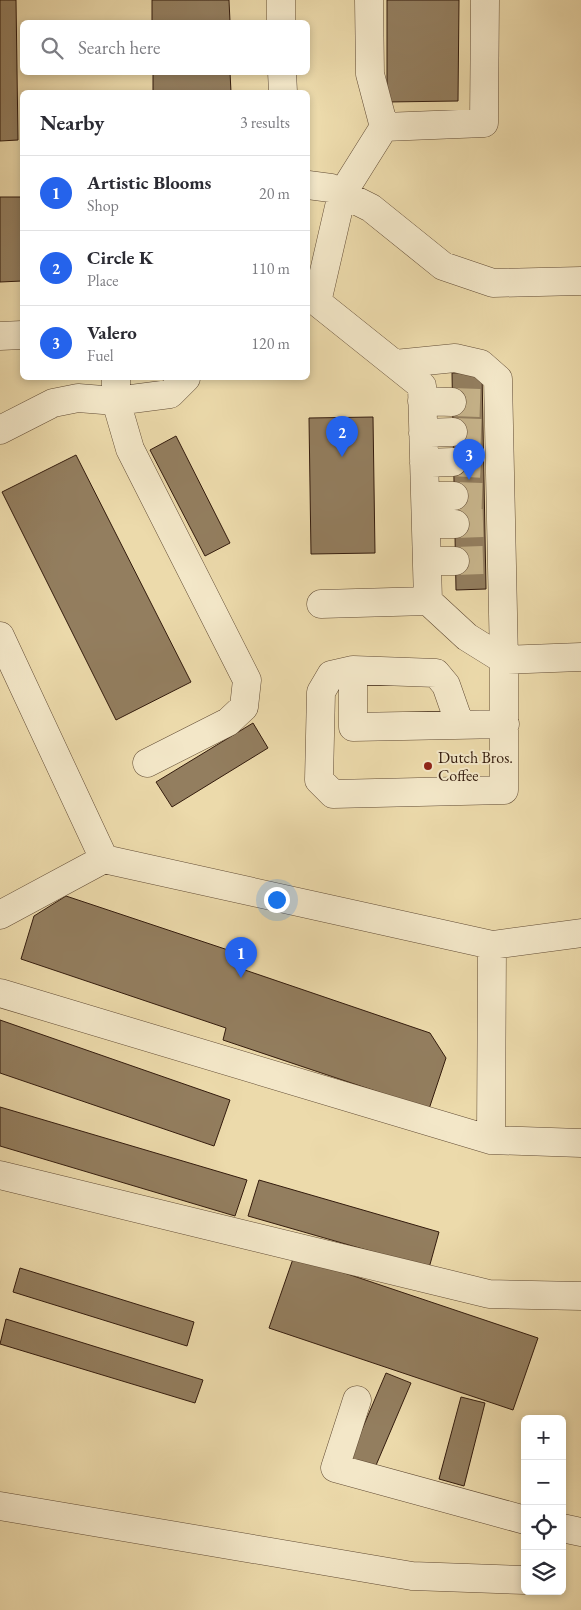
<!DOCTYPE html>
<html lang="en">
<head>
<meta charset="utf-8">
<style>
  :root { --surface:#fff; --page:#f2f2f3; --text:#2b2b33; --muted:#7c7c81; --line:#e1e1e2; --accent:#2563eb }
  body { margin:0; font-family:"EB Garamond",serif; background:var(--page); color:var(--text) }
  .controls { position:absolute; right:15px; bottom:15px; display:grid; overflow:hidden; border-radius:8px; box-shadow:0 2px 8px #0003 }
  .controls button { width:45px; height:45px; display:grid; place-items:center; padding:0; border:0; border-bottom:1px solid var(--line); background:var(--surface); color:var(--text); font:25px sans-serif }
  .you { position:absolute; left:276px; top:899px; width:18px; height:18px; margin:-12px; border:4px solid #fff; border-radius:50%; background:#1a73e8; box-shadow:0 0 0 8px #1a73e833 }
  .badge { display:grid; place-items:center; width:32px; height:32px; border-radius:50%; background:var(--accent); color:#fff; font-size:16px; font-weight:700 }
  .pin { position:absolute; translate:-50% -41px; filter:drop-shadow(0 1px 2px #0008) }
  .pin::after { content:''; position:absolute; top:26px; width:18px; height:15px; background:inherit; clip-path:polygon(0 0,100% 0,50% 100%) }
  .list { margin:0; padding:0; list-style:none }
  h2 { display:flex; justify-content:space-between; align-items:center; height:65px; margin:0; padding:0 20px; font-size:21px }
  h2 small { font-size:16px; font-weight:400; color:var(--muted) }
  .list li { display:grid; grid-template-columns:32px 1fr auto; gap:15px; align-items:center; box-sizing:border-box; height:75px; padding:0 20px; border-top:1px solid var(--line) }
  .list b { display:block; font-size:19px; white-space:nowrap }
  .list p { margin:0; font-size:16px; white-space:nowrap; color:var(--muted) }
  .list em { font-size:16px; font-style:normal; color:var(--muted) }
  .icon { flex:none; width:28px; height:28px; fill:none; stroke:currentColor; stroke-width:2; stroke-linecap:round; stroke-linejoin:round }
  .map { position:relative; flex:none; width:581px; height:1610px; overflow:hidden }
  .search { position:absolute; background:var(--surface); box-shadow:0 2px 8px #0003; left:20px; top:20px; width:290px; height:55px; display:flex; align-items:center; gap:12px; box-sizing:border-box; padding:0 18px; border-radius:8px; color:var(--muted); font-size:19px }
  .panel { position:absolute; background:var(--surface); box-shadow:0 2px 8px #0003; left:20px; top:90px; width:290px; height:290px; border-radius:8px }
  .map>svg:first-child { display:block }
  .building { fill:#937e5f; stroke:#331b0d }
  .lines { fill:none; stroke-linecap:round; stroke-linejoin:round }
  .minor-tunnel { stroke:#c7b48b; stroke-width:28; stroke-dasharray:28 14; stroke-linecap:butt }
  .minor-casing { stroke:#614b34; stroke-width:29 }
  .minor { stroke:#f3e7c8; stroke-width:28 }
  .poi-dot { fill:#8f2418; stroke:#f3e7c8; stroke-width:2 }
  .labels { text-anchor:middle; stroke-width:4; stroke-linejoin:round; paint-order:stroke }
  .poi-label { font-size:16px; fill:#331b0d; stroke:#f3e7c8; text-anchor:start }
</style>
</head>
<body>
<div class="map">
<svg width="581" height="1610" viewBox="0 0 581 1610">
  <rect width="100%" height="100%" fill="#ecdaab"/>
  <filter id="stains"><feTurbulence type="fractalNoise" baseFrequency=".004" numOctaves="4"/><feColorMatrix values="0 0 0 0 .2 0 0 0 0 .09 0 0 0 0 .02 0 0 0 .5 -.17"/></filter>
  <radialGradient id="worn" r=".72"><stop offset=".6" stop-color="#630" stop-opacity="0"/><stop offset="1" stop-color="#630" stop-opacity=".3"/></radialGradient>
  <path class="building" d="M0 0H16L18 140 0 141Z
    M152 0H229L230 22H152Z
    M387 0H459L458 101 387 102Z
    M153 72H230L231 92H153Z
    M0 197H22V281L0 282Z
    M482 372 486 589 456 590 452 373Z
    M373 417 375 553 311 554 309 418Z
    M176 436 230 543 205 556 150 450Z
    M76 455 191 682 116 720 2 492Z
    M253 723 268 748 172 807 156 782Z
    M66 896 228 950 239 968 430 1033 446 1058 429 1109 223 1040 226 1028 21 959 34 916Z
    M0 1020 230 1100 214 1146 0 1073Z
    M0 1107 247 1180 235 1216 0 1146Z
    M259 1180 439 1232 429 1268 248 1216Z
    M294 1256 538 1338 513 1410 269 1328Z
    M20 1268 194 1322 187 1346 13 1292Z
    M6 1319 203 1380 195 1403 0 1344Z
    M386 1373 411 1383 374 1470 349 1460Z
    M461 1397 485 1403 464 1486 439 1479Z"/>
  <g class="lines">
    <path class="minor-tunnel" d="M452 402 483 403
      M453 432 483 433
      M453 462 484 464
      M454 496 484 497
      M455 524 485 523
      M455 561 485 560"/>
    <defs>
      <path id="minor" d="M281 0V22
        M369 0 370 74 384 127
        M485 0 484 123 384 127 342 194 317 302 422 386 428 601 467 637 504 660 581 657
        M282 72 283 92
        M308 185 331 188 371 208 443 266 493 283 581 281
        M0 336 22 335
        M395 364 455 358 481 364 498 379 504 660V790L333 794 319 780 321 692 331 675 353 670 436 673 446 685 460 725
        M116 378V401L130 449 247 680 244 707 228 722 147 763
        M422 401 452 402
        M0 430 53 403 78 398 116 401 170 394 186 378
        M423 433 453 432
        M424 463 453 462
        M425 496H454
        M426 524H455
        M427 561H455
        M321 604 428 601
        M0 636 104 859 492 945 581 933
        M353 670V727L505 724
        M0 915 104 859
        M0 993 491 1140 581 1143
        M491 1140 492 945
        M0 1175 489 1294 581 1296
        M357 1400 335 1468 525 1520
        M0 1506 412 1576 525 1580
        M562 1528 581 1532"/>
    </defs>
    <use href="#minor" class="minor-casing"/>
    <use href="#minor" class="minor"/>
  </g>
  <circle class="poi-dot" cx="428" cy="766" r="5"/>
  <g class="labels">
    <g class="poi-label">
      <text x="438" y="763">Dutch Bros.<tspan x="438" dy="18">Coffee</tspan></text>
    </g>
  </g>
  <rect width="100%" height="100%" filter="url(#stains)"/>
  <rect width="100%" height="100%" fill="url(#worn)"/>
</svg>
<div class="controls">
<button>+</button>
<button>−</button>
<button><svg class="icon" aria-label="locate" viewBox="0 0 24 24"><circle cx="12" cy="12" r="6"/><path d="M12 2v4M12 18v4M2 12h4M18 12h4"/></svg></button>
<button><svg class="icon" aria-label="layers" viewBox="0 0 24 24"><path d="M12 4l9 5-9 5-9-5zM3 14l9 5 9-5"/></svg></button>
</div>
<div class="you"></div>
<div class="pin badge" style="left:241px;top:978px">1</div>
<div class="pin badge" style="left:342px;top:457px">2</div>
<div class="pin badge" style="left:469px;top:480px">3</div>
<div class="search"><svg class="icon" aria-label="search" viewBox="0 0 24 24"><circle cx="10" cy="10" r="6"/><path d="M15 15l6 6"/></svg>Search here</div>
<section class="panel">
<h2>Nearby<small>3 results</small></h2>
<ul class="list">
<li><span class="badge">1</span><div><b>Artistic Blooms</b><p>Shop</p></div><em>20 m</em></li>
<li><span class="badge">2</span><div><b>Circle K</b><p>Place</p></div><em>110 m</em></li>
<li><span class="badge">3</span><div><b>Valero</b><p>Fuel</p></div><em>120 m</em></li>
</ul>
</section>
</div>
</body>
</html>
